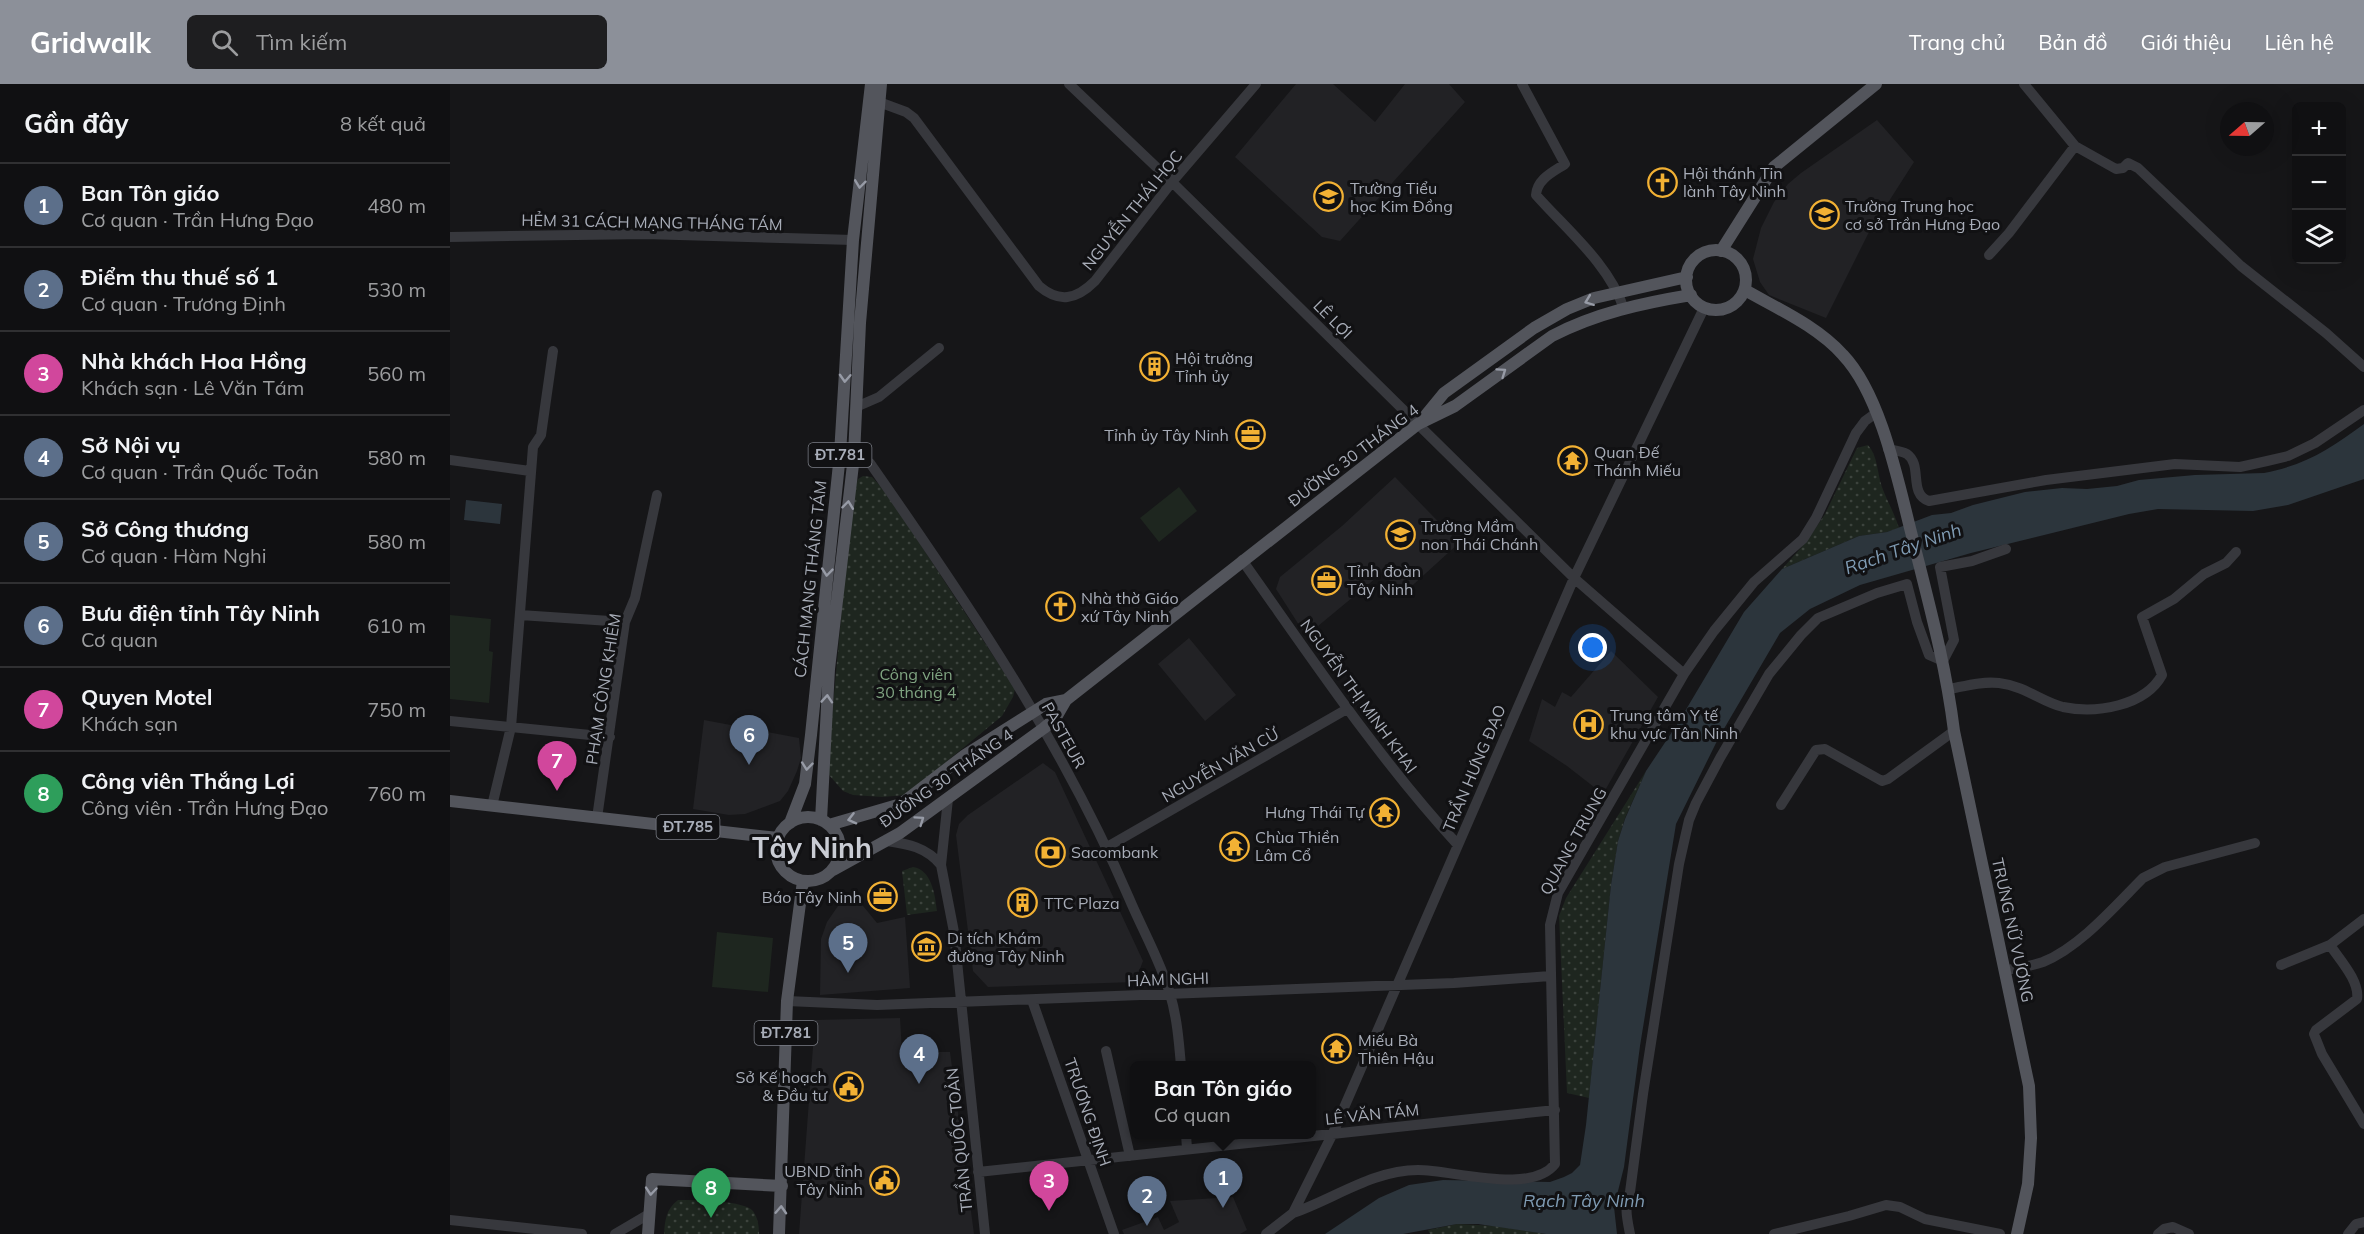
<!DOCTYPE html>
<html lang="vi">
<head>
<meta charset="utf-8">
<style>
  :root { --surface:#101012; --page:#1e1e20; --text:#f1f3f6; --muted:#9c9d9f; --line:#303032; --accent:#8c9099 }
  body { margin:0; font-family:Mulish,sans-serif; background:var(--page); color:var(--text) }
  .controls { position:absolute; right:18px; top:18px; display:grid; overflow:hidden; border-radius:9px; box-shadow:0 6px 24px #0002 }
  .controls button { width:54px; height:54px; display:grid; place-items:center; padding:0; border:0; border-bottom:2px solid var(--line); background:var(--surface); color:var(--text); font:30px sans-serif }
  .compass { position:absolute; left:1770px; top:18px; width:54px; height:54px; border-radius:50%; background:var(--surface); box-shadow:0 6px 24px #0002; rotate:250deg }
  .you { position:absolute; left:1143px; top:564px; width:21px; height:21px; margin:-15px; border:4px solid #fff; border-radius:50%; background:#1a73e8; box-shadow:0 0 0 9px #1a73e833 }
  .badge { display:grid; place-items:center; width:39px; height:39px; border-radius:50%; background:var(--accent); color:#fff; font-size:20px; font-weight:700 }
  .pin { position:absolute; translate:-50% -50px; filter:drop-shadow(0 2px 3px #0008) }
  .pin::after { content:''; position:absolute; top:32px; width:21px; height:18px; background:inherit; clip-path:polygon(0 0,100% 0,50% 100%) }
  .popup { position:absolute; left:680px; top:977px; width:186px; height:78px; box-sizing:border-box; display:grid; place-content:center; border-radius:9px; background:var(--surface); filter:drop-shadow(0 2px 4px #0005); font-size:20px; white-space:nowrap; color:var(--muted) }
  .popup b { font-size:22px; color:var(--text) }
  .popup::after { content:''; position:absolute; left:50%; top:100%; margin-left:-12px; border:12px solid transparent; border-top-color:var(--surface) }
  .list { margin:0; padding:0; list-style:none }
  h2 { display:flex; justify-content:space-between; align-items:center; height:78px; margin:0; padding:0 24px; font-size:26px }
  h2 small { font-size:20px; font-weight:400; color:var(--muted) }
  .list li { display:grid; grid-template-columns:39px 1fr auto; gap:18px; align-items:center; box-sizing:border-box; height:84px; padding:0 24px; border-top:2px solid var(--line) }
  .list b { display:block; font-size:22px; white-space:nowrap }
  .list p { margin:0; font-size:20px; white-space:nowrap; color:var(--muted) }
  .list em { font-size:20px; font-style:normal; color:var(--muted) }
  .icon { flex:none; width:33px; height:33px; fill:none; stroke:currentColor; stroke-width:2; stroke-linecap:round; stroke-linejoin:round }
  .map { position:relative; flex:none; width:1914px; height:1150px; overflow:hidden }
  header { display:flex; align-items:center; gap:36px; box-sizing:border-box; height:84px; padding:0 30px; background:var(--accent); color:#fff }
  header strong { font-size:28px }
  nav { display:flex; gap:33px; margin-inline-start:auto; font-size:21px }
  .search { width:420px; height:54px; background:var(--page); display:flex; align-items:center; gap:15px; box-sizing:border-box; padding:0 21px; border-radius:9px; color:var(--muted); font-size:22px }
  main { display:flex }
  aside { flex:1; background:var(--surface) }
  .map>svg:first-child { display:block }
  .built { fill:#222225 }
  .park { fill:url(#park-dots) }
  .pitch { fill:#1e261f }
  .water { fill:#2c353c }
  .lines { fill:none; stroke-linecap:round; stroke-linejoin:round }
  .minor { stroke:#37383d; stroke-width:10 }
  .major { stroke:#53555c; stroke-width:12 }
  .oneway { stroke:#979ba6 }
  .labels { text-anchor:middle; stroke-width:6; stroke-linejoin:round; paint-order:stroke }
  .shield { fill:#111113; stroke:#7b7e86; stroke-width:1.5 }
  .shield-label { font-size:15px; font-weight:bold; fill:#a8adb8 }
  .poi-label { font-size:16px; fill:#a8adb8; stroke:#111113; text-anchor:start }
  .street-label { font-size:16px; fill:#a8adb8; stroke:#111113 }
  .park-label { font-size:16px; fill:#7fa381; stroke:#111113 }
  .water-label { font-size:18px; font-style:italic; fill:#7f9bb3; stroke:#111113 }
  .town-label { font-size:28px; font-weight:bold; fill:#c9ccd4; stroke:#111113 }
</style>
</head>
<body>
<header>
<strong>Gridwalk</strong>
<div class="search"><svg class="icon" aria-label="search" viewBox="0 0 24 24"><circle cx="10" cy="10" r="6"/><path d="M15 15l6 6"/></svg>Tìm kiếm</div>
<nav><a>Trang chủ</a><a>Bản đồ</a><a>Giới thiệu</a><a>Liên hệ</a></nav>
</header>
<main>
<aside>
<h2>Gần đây<small>8 kết quả</small></h2>
<ul class="list">
<li><span class="badge" style="background:#5c6f8a">1</span><div><b>Ban Tôn giáo</b><p>Cơ quan · Trần Hưng Đạo</p></div><em>480 m</em></li>
<li><span class="badge" style="background:#5c6f8a">2</span><div><b>Điểm thu thuế số 1</b><p>Cơ quan · Trương Định</p></div><em>530 m</em></li>
<li><span class="badge" style="background:#d1479c">3</span><div><b>Nhà khách Hoa Hồng</b><p>Khách sạn · Lê Văn Tám</p></div><em>560 m</em></li>
<li><span class="badge" style="background:#5c6f8a">4</span><div><b>Sở Nội vụ</b><p>Cơ quan · Trần Quốc Toản</p></div><em>580 m</em></li>
<li><span class="badge" style="background:#5c6f8a">5</span><div><b>Sở Công thương</b><p>Cơ quan · Hàm Nghi</p></div><em>580 m</em></li>
<li><span class="badge" style="background:#5c6f8a">6</span><div><b>Bưu điện tỉnh Tây Ninh</b><p>Cơ quan</p></div><em>610 m</em></li>
<li><span class="badge" style="background:#d1479c">7</span><div><b>Quyen Motel</b><p>Khách sạn</p></div><em>750 m</em></li>
<li><span class="badge" style="background:#2e9e5b">8</span><div><b>Công viên Thắng Lợi</b><p>Công viên · Trần Hưng Đạo</p></div><em>760 m</em></li>
</ul>
</aside>
<div class="map">
<svg width="1914" height="1150" viewBox="0 0 1914 1150">
  <defs>
    <pattern id="park-dots" width="8" height="8" patternUnits="userSpaceOnUse" patternTransform="scale(1.5)"><rect width="8" height="8" fill="#1e261f"/><path d="M2 2h.1M6 6h.1" fill="none" stroke="#3c433d" stroke-width="1.8" stroke-linecap="round"/></pattern>
  </defs>
  <rect width="100%" height="100%" fill="#161618"/>
  <path class="built" d="M846 0H883L925 38 955 0H999L1015 18 890 157 872 153 785 73Z
    M1427 36 1464 78 1418 150 1376 234 1319 211 1310 198 1303 175 1311 144 1324 118 1338 100 1351 89Z
    M945 393 1009 459 953 510 932 489 856 552 826 505 830 493 892 442Z
    M739 554 786 611 755 637 708 580Z
    M1161 567 1208 613 1153 710 1117 682 1079 657 1092 615 1105 623 1112 608 1121 613Z
    M254 636 349 654 351 674 347 687 338 707 330 717 295 730 279 731 243 725Z
    M593 679 605 688 693 877 685 898 538 903 523 887 506 751 509 740 518 731Z
    M405 812 427 839 455 833 460 904 370 911 371 855 377 838 388 822Z
    M450 934 452 968H500L524 1150H349L365 936Z
    M783 1113 797 1146 790 1150H674L672 1146 708 1133 714 1146 729 1138 720 1117Z"/>
  <path class="park" d="M1418 361C1428 372 1427 389 1432 403 1437 417 1444 428 1449 444L1437 448 1409 452 1332 485 1357 457 1375 430 1407 364Z
    M413 392 422 393 436 408 565 605 563 613 552 632 456 711 432 713 403 711 393 707 379 691 378 676 402 414 408 395Z
    M1196 687 1175 734 1168 757 1161 801 1139 1014 1117 1009 1109 832 1116 814Z
    M463 783C482 786 485 811 487 827L457 831 452 787Z
    M228 1116C243 1116 294 1116 303 1127 308 1134 309 1142 309 1150H214C215 1136 216 1125 228 1116Z
    M1007 1140 1048 1142 1096 1150H980L978 1146Z"/>
  <path class="pitch" d="M729 403 747 427 709 458 690 434Z
    M0 531 41 535 39 567 43 568 39 619 0 615Z
    M267 848 323 854 318 908 262 903Z"/>
  <path class="water" d="M1914 340V395L1838 421 1803 427 1708 425 1679 430 1521 469 1410 501 1360 525 1330 549 1268 655 1226 740 1190 962 1174 1083 1164 1123 1167 1150H1096L1028 1140H1007L953 1150H875L929 1114 959 1101 993 1096 1100 1098 1114 1093 1122 1089 1130 1081 1136 1041 1161 801 1168 757 1175 735 1196 687 1228 639 1294 528 1332 485 1409 452 1437 448 1482 431 1501 429 1523 421 1575 408 1612 404 1637 405 1667 402 1689 396 1745 391 1814 389C1856 381 1880 365 1914 340Z
    M16 416 52 420 50 440 14 436Z"/>
  <g class="lines">
    <path class="minor" d="M619 0 722 98 1124 494 1234 590
      M1072 0 1115 80C1103 88 1087 95 1086 111 1117 146 1159 180 1174 225
      M1574 0 1625 62 1666 85 1673 84 1678 79 1688 84 1791 182 1876 249 1914 283
      M429 18 456 28 464 34 589 202C609 219 626 216 645 197L722 98 806 0
      M0 153 195 150 403 156
      M1539 171 1559 149 1625 62
      M406 323 429 313 489 264
      M1438 365C1444 366 1452 367 1457 370 1473 381 1458 410 1479 417L1596 396 1725 380 1790 383 1817 377 1838 372 1865 359 1914 326
      M404 372 420 379C517 518 612 658 679 814 692 845 711 878 720 910 727 933 729 958 731 982
      M0 376 80 387
      M792 476C861 573 927 673 1008 761
      M70 531 175 538
      M1499 605C1515 602 1532 597 1549 599 1575 602 1592 618 1613 623 1646 630 1695 622 1712 591L1692 533 1724 515 1754 490 1776 479 1786 468
      M0 637 160 653
      M498 715 491 781 504 848 535 1150
      M1331 721 1366 666 1375 665 1432 697 1438 695 1504 647
      M42 722 61 643 83 363 91 351 103 267
      M147 734 175 538 185 514 207 411
      M437 757C458 760 476 763 491 781
      M657 763 897 625
      M1880 861C1889 875 1910 897 1907 915L1866 946 1864 950 1872 970 1914 1040
      M1831 881 1880 861 1914 835
      M1556 886C1568 884 1581 882 1593 878 1630 863 1665 822 1693 794L1715 783 1805 759
      M582 916 664 1150
      M337 917 427 921 1004 899 1100 892
      M656 967 680 1072
      M736 1050 737 1065
      M528 1088 1105 1026
      M843 1129C884 1115 923 1086 968 1086 1003 1086 1081 1111 1105 1080L1100 841 1108 809 1234 590 1264 547 1304 498 1353 455 1366 434 1406 349 1415 337 1426 329
      M0 1136 132 1150
      M165 1150 199 1130
      M816 1150 843 1129 883 1049 1124 494 1254 224
      M1180 1150C1177 1134 1174 1124 1180 1108L1193 1010 1229 780 1239 736 1246 719 1270 674 1319 590 1351 551 1368 534 1427 509 1457 500 1467 538 1479 571 1493 577 1504 556 1490 483 1522 477 1556 465
      M1324 1150 1399 1132 1436 1121 1450 1123 1475 1135 1550 1150
      M1708 1150 1714 1145 1723 1143 1739 1150
      M1898 1150 1906 1140 1914 1138"/>
    <path class="major" d="M1236 196a30 30 0 1 1 60 0a30 30 0 1 1-60 0Z
      M1271 167 1324 83 1426 0
      M1295 206C1328 225 1367 242 1393 271 1432 312 1449 402 1463 456 1479 520 1496 582 1504 647L1579 1002 1581 1054 1578 1100 1567 1150
      M971 337 994 309 1084 244 1117 225 1144 214 1237 193
      M0 717 328 754
      M326 765a32 32 0 1 1 64 0a32 32 0 1 1-64 0Z
      M371 736 379 585 404 372 410 239 431 0
      M340 739 355 700 361 651 390 370 403 156 421 0
      M379 741 451 720 515 671 596 620 616 616
      M383 786 450 749 594 644 605 635 616 616 968 340 1005 322 1102 252C1146 229 1193 219 1241 211
      M198 1150 202 1095 332 1102
      M329 1150 337 917 353 797"/>
  </g>
  <defs><path id="oneway-chevron" d="M-2-3.5L2.5 0L-2 3.5" fill="none" stroke-width="1.6" stroke-linecap="round" stroke-linejoin="round" transform="scale(1.5)"/></defs>
  <g class="oneway">
    <use href="#oneway-chevron" transform="translate(410 100) rotate(97)"/>
    <use href="#oneway-chevron" transform="translate(1139 217) rotate(159)"/>
    <use href="#oneway-chevron" transform="translate(1052 288) rotate(-35)"/>
    <use href="#oneway-chevron" transform="translate(395 294) rotate(93)"/>
    <use href="#oneway-chevron" transform="translate(398 421) rotate(-83)"/>
    <use href="#oneway-chevron" transform="translate(377 488) rotate(96)"/>
    <use href="#oneway-chevron" transform="translate(377 615) rotate(-86)"/>
    <use href="#oneway-chevron" transform="translate(357 682) rotate(96)"/>
    <use href="#oneway-chevron" transform="translate(402 735) rotate(166)"/>
    <use href="#oneway-chevron" transform="translate(470 736) rotate(-35)"/>
    <use href="#oneway-chevron" transform="translate(201 1107) rotate(95)"/>
    <use href="#oneway-chevron" transform="translate(331 1126) rotate(-87)"/>
  </g>
  <defs>
    <symbol id="church-ring" viewBox="-11 -11 22 22"><circle r="9.5" fill="#111113" stroke="#f2b134" stroke-width="1.5"/><path d="M-1.2-6h2.4v3.5h3.3v2.4h-3.3V6h-2.4V-.1h-3.3v-2.4h3.3Z" fill="#f2b134"/></symbol>
    <symbol id="school-ring" viewBox="-11 -11 22 22"><circle r="9.5" fill="#111113" stroke="#f2b134" stroke-width="1.5"/><path d="M0-5L7-2L0 1L-7-2ZM-4 1L0 2.5L4 1V4Q0 6-4 4Z" fill="#f2b134"/></symbol>
    <symbol id="building-ring" viewBox="-11 -11 22 22"><circle r="9.5" fill="#111113" stroke="#f2b134" stroke-width="1.5"/><path d="M-4-6H4V6H1V3H-1V6H-4ZM-2.5-4.3h1.7v1.8h-1.7ZM.8-4.3h1.7v1.8H.8ZM-2.5-1h1.7V.8h-1.7ZM.8-1h1.7V.8H.8Z" fill="#f2b134"/></symbol>
    <symbol id="office-ring" viewBox="-11 -11 22 22"><circle r="9.5" fill="#111113" stroke="#f2b134" stroke-width="1.5"/><path d="M-6-3h4V-5.5h4V-3h4V5H-6ZM-1-4.5V-3h2v-1.5ZM-6 0V1H6V0Z" fill="#f2b134"/></symbol>
    <symbol id="temple-ring" viewBox="-11 -11 22 22"><circle r="9.5" fill="#111113" stroke="#f2b134" stroke-width="1.5"/><path d="M0-6L5-2H3V0L6.5 2.5H4V6H1.5V3h-3V6H-4V2.5H-6.5L-3 0V-2H-5Z" fill="#f2b134"/></symbol>
    <symbol id="hospital-ring" viewBox="-11 -11 22 22"><circle r="9.5" fill="#111113" stroke="#f2b134" stroke-width="1.5"/><path d="M-5-5h3v3.5h4V-5h3V5h-3V1.5h-4V5h-3Z" fill="#f2b134"/></symbol>
    <symbol id="bank-ring" viewBox="-11 -11 22 22"><circle r="9.5" fill="#111113" stroke="#f2b134" stroke-width="1.5"/><path d="M-6-4H6V4H-6ZM0-2.3a2.3 2.3 0 1 0 0 4.6a2.3 2.3 0 1 0 0-4.6Z" fill="#f2b134"/></symbol>
    <symbol id="museum-ring" viewBox="-11 -11 22 22"><circle r="9.5" fill="#111113" stroke="#f2b134" stroke-width="1.5"/><path d="M0-6L6-3V-2H-6V-3ZM-5-1h2V3h-2ZM-1-1h2V3h-2ZM3-1h2V3H3ZM-6 4H6V6H-6Z" fill="#f2b134"/></symbol>
    <symbol id="civic-ring" viewBox="-11 -11 22 22"><circle r="9.5" fill="#111113" stroke="#f2b134" stroke-width="1.5"/><path d="M-.6-6.5H3V-4.5H.6V-3L4-1V1h2V6H-6V1h2V-1L-.6-3ZM-1.2 2.5V6h2.4V2.5Z" fill="#f2b134"/></symbol>
  </defs>
  <g fill-rule="evenodd">
    <use href="#church-ring" x="1196" y="82" width="33" height="33"/>
    <use href="#school-ring" x="862" y="96" width="33" height="33"/>
    <use href="#school-ring" x="1358" y="114" width="33" height="33"/>
    <use href="#building-ring" x="688" y="266" width="33" height="33"/>
    <use href="#office-ring" x="784" y="334" width="33" height="33"/>
    <use href="#temple-ring" x="1106" y="360" width="33" height="33"/>
    <use href="#school-ring" x="934" y="434" width="33" height="33"/>
    <use href="#office-ring" x="860" y="480" width="33" height="33"/>
    <use href="#church-ring" x="594" y="506" width="33" height="33"/>
    <use href="#hospital-ring" x="1122" y="624" width="33" height="33"/>
    <use href="#temple-ring" x="918" y="712" width="33" height="33"/>
    <use href="#temple-ring" x="768" y="746" width="33" height="33"/>
    <use href="#bank-ring" x="584" y="752" width="33" height="33"/>
    <use href="#office-ring" x="416" y="796" width="33" height="33"/>
    <use href="#building-ring" x="556" y="802" width="33" height="33"/>
    <use href="#museum-ring" x="460" y="846" width="33" height="33"/>
    <use href="#temple-ring" x="870" y="948" width="33" height="33"/>
    <use href="#civic-ring" x="382" y="986" width="33" height="33"/>
    <use href="#civic-ring" x="418" y="1080" width="33" height="33"/>
  </g>
  <g class="labels">
    <g class="shield">
      <rect x="358.5" y="359" width="63" height="24" rx="4.5"/>
      <rect x="206.5" y="731" width="63" height="24" rx="4.5"/>
      <rect x="304.5" y="937" width="63" height="24" rx="4.5"/>
    </g>
    <g class="shield-label">
      <text x="390" y="376">ĐT.781</text>
      <text x="238" y="748">ĐT.785</text>
      <text x="336" y="954">ĐT.781</text>
    </g>
    <g class="poi-label">
      <text x="1233" y="95">Hội thánh Tin<tspan x="1233" dy="18">lành Tây Ninh</tspan></text>
      <text x="900" y="110">Trường Tiểu<tspan x="900" dy="18">học Kim Đồng</tspan></text>
      <text x="1395" y="128">Trường Trung học<tspan x="1395" dy="18">cơ sở Trần Hưng Đạo</tspan></text>
      <text x="725" y="280">Hội trường<tspan x="725" dy="18">Tỉnh ủy</tspan></text>
      <text x="779" y="357" text-anchor="end">Tỉnh ủy Tây Ninh</text>
      <text x="1144" y="374">Quan Đế<tspan x="1144" dy="18">Thánh Miếu</tspan></text>
      <text x="971" y="448">Trường Mầm<tspan x="971" dy="18">non Thái Chánh</tspan></text>
      <text x="897" y="493">Tỉnh đoàn<tspan x="897" dy="18">Tây Ninh</tspan></text>
      <text x="631" y="520">Nhà thờ Giáo<tspan x="631" dy="18">xứ Tây Ninh</tspan></text>
      <text x="1160" y="637">Trung tâm Y tế<tspan x="1160" dy="18">khu vực Tân Ninh</tspan></text>
      <text x="914" y="734" text-anchor="end">Hưng Thái Tự</text>
      <text x="805" y="759">Chùa Thiền<tspan x="805" dy="18">Lâm Cổ</tspan></text>
      <text x="621" y="774">Sacombank</text>
      <text x="412" y="819" text-anchor="end">Báo Tây Ninh</text>
      <text x="594" y="825">TTC Plaza</text>
      <text x="497" y="860">Di tích Khám<tspan x="497" dy="18">đường Tây Ninh</tspan></text>
      <text x="908" y="962">Miếu Bà<tspan x="908" dy="18">Thiên Hậu</tspan></text>
      <text x="377" y="999" text-anchor="end">Sở Kế hoạch<tspan x="377" dy="18">&amp; Đầu tư</tspan></text>
      <text x="413" y="1093" text-anchor="end">UBND tỉnh<tspan x="413" dy="18">Tây Ninh</tspan></text>
    </g>
    <g class="street-label">
      <text transform="translate(682 126) rotate(-51)" y="6">NGUYỄN THÁI HỌC</text>
      <text transform="translate(202 138) rotate(1)" y="6">HẺM 31 CÁCH MẠNG THÁNG TÁM</text>
      <text transform="translate(883 235) rotate(45)" y="6">LÊ LỢI</text>
      <text transform="translate(903 371) rotate(-37)" y="6">ĐƯỜNG 30 THÁNG 4</text>
      <text transform="translate(360 495) rotate(-84)" y="6">CÁCH MẠNG THÁNG TÁM</text>
      <text transform="translate(153 605) rotate(-81)" y="6">PHẠM CÔNG KHIÊM</text>
      <text transform="translate(909 612) rotate(54)" y="6">NGUYỄN THỊ MINH KHAI</text>
      <text transform="translate(614 651) rotate(61)" y="6">PASTEUR</text>
      <text transform="translate(770 681) rotate(-30)" y="6">NGUYỄN VĂN CỪ</text>
      <text transform="translate(1024 684) rotate(-67)" y="6">TRẦN HƯNG ĐẠO</text>
      <text transform="translate(496 694) rotate(-35)" y="6">ĐƯỜNG 30 THÁNG 4</text>
      <text transform="translate(1123 757) rotate(-61)" y="6">QUANG TRUNG</text>
      <text transform="translate(1563 846) rotate(78)" y="6">TRƯNG NỮ VƯƠNG</text>
      <text transform="translate(718 895) rotate(-2)" y="6">HÀM NGHI</text>
      <text transform="translate(638 1028) rotate(71)" y="6">TRƯƠNG ĐỊNH</text>
      <text transform="translate(922 1030) rotate(-6)" y="6">LÊ VĂN TÁM</text>
      <text transform="translate(509 1056) rotate(-96)" y="6">TRẦN QUỐC TOẢN</text>
    </g>
    <g class="park-label">
      <text x="466" y="596">Công viên<tspan x="466" dy="18">30 tháng 4</tspan></text>
    </g>
    <g class="water-label">
      <text transform="translate(1453 465) rotate(-19)" y="6">Rạch Tây Ninh</text>
      <text x="1134" y="1123">Rạch Tây Ninh</text>
    </g>
    <g class="town-label">
      <text x="362" y="774">Tây Ninh</text>
    </g>
  </g>
</svg>
<div class="controls">
<button>+</button>
<button>−</button>
<button><svg class="icon" aria-label="layers" viewBox="0 0 24 24"><path d="M12 4l9 5-9 5-9-5zM3 14l9 5 9-5"/></svg></button>
</div>
<svg class="compass" viewBox="-18 -18 36 36"><path d="M0-13l5 13h-10z" fill="#e53935"/><path d="M0 13l5-13h-10z" fill="#9c9d9f"/></svg>
<div class="you"></div>
<div class="pin badge" style="left:773px;top:1124px;background:#5c6f8a">1</div>
<div class="popup"><b>Ban Tôn giáo</b>Cơ quan</div>
<div class="pin badge" style="left:697px;top:1142px;background:#5c6f8a">2</div>
<div class="pin badge" style="left:599px;top:1127px;background:#d1479c">3</div>
<div class="pin badge" style="left:469px;top:1000px;background:#5c6f8a">4</div>
<div class="pin badge" style="left:398px;top:889px;background:#5c6f8a">5</div>
<div class="pin badge" style="left:299px;top:681px;background:#5c6f8a">6</div>
<div class="pin badge" style="left:107px;top:707px;background:#d1479c">7</div>
<div class="pin badge" style="left:261px;top:1134px;background:#2e9e5b">8</div>
</div>
</main>
</body>
</html>
